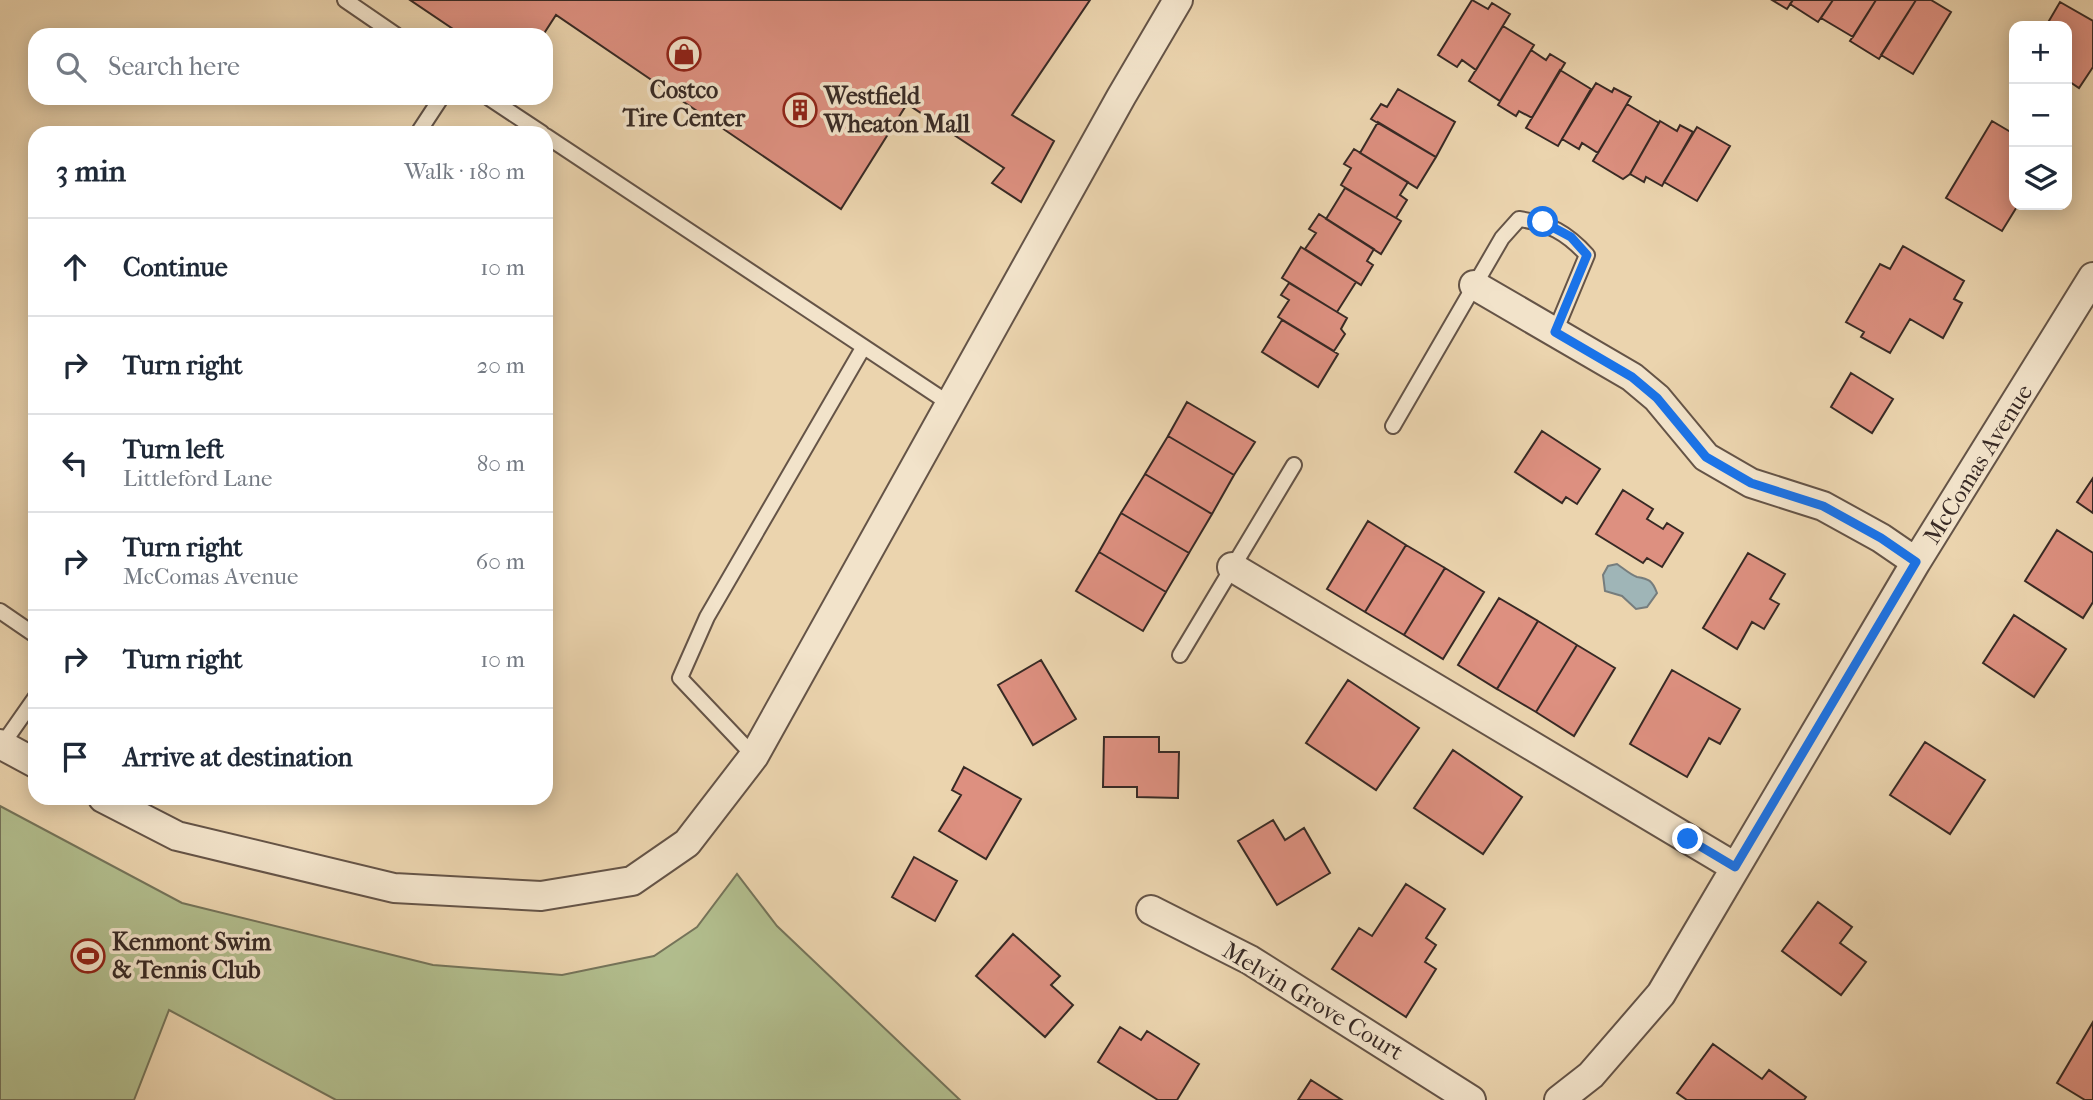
<!DOCTYPE html>
<html lang="en">
<head>
<meta charset="utf-8">
<style>
  :root { --surface:#fff; --page:#f2f2f3; --text:#1f2937; --muted:#747a83; --line:#e0e1e3 }
  body { margin:0; font-family:"IM FELL French Canon",serif; background:var(--page); color:var(--text) }
  .controls { position:absolute; right:21px; top:21px; display:grid; overflow:hidden; border-radius:14px; box-shadow:0 4px 18px #0003 }
  .controls button { width:63px; height:63px; display:grid; place-items:center; padding:0; border:0; border-bottom:2px solid var(--line); background:var(--surface); color:var(--text); font:35px sans-serif }
  .stop { position:absolute; width:21px; height:21px; margin:-16px; border:5px solid #1a73e8; border-radius:50%; background:#fff }
  .stop.end { background:#1a73e8; border-color:#fff; box-shadow:0 2px 7px #0008 }
  .list { margin:0; padding:0; list-style:none }
  h2 { display:flex; justify-content:space-between; align-items:center; height:91px; margin:0; padding:0 28px; font-size:30px }
  h2 small { font-size:23px; font-weight:400; color:var(--muted) }
  .list li { display:grid; grid-template-columns:46px 1fr auto; gap:21px; align-items:center; box-sizing:border-box; height:98px; padding:0 28px; border-top:2px solid var(--line) }
  .list b { display:block; font-size:26px; white-space:nowrap }
  .list p { margin:0; font-size:23px; white-space:nowrap; color:var(--muted) }
  .list em { font-size:23px; font-style:normal; color:var(--muted) }
  .icon { flex:none; width:38px; height:38px; fill:none; stroke:currentColor; stroke-width:2; stroke-linecap:round; stroke-linejoin:round }
  .map { position:relative; flex:none; width:2093px; height:1100px; overflow:hidden }
  .search { position:absolute; background:var(--surface); box-shadow:0 4px 18px #0003; left:28px; top:28px; width:525px; height:77px; display:flex; align-items:center; gap:18px; box-sizing:border-box; padding:0 24px; border-radius:21px; color:var(--muted); font-size:26px }
  .panel { position:absolute; background:var(--surface); box-shadow:0 4px 18px #0003; left:28px; top:126px; width:525px; height:679px; border-radius:21px }
  .map>svg:first-child { display:block }
  .green { fill:#b2be8e; stroke:#75745a; stroke-width:2 }
  .water { fill:#9fb5b7; stroke:#767d7d; stroke-width:2 }
  .building { fill:#dd9080; stroke:#382a25; stroke-width:2 }
  .lines { fill:none; stroke-linecap:round; stroke-linejoin:round }
  .lane-casing { stroke:#655447; stroke-width:18 }
  .street-casing { stroke:#655447; stroke-width:32 }
  .lane { stroke:#f2e3ca; stroke-width:14 }
  .street { stroke:#f2e3ca; stroke-width:28 }
  .route { stroke:#1a73e8; stroke-width:9 }
  .labels { text-anchor:middle; stroke-width:7; stroke-linejoin:round; paint-order:stroke }
  .poi-label { font-size:24px; font-weight:bold; fill:#382a25; stroke:#f2e3ca; text-anchor:start }
  .street-label { font-size:24px; fill:#382a25; stroke:#f2e3ca }
</style>
</head>
<body>
<div class="map">
<svg width="2093" height="1100" viewBox="0 0 2093 1100">
  <rect width="100%" height="100%" fill="#ebd4ae"/>
  <filter id="stains"><feTurbulence type="fractalNoise" baseFrequency=".00286" numOctaves="4"/><feColorMatrix values="0 0 0 0 .2 0 0 0 0 .09 0 0 0 0 .02 0 0 0 .5 -.17"/></filter>
  <radialGradient id="worn" r=".72"><stop offset=".6" stop-color="#630" stop-opacity="0"/><stop offset="1" stop-color="#630" stop-opacity=".3"/></radialGradient>
  <path class="green" d="M0 806 182 903 433 965 562 975 654 956 697 927 737 874 777 926 960 1100H336L169 1010 134 1100H0Z"/>
  <path class="water" d="M1617 564C1623 568 1631 575 1637 577 1649 579 1652 580 1657 593L1647 607 1636 609 1622 596 1605 591 1603 575 1608 566Z"/>
  <path class="building" d="M410 0H1090L1012 115 1054 141 1021 202 992 183 1004 168 907 104 841 209 556 15 543 35H462Z
    M1472 0 1488 9 1492 3 1510 14 1476 70 1462 60 1457 67 1438 55Z
    M1772 0H1793L1787 9Z
    M1793 0H1833L1818 22 1790 4Z
    M1833 0H1876L1853 37 1821 18Z
    M1876 0H1916L1879 59 1850 41Z
    M1916 0H1931L1951 12 1913 74 1881 55Z
    M2060 2 2093 21V67L2079 88 2067 80V26H2046Z
    M1503 26 1534 45 1500 101 1469 81Z
    M1531 50 1546 60 1550 54 1565 63 1532 118 1519 111 1516 116 1498 105Z
    M1560 70 1591 89 1558 146 1526 128Z
    M1596 83 1612 92 1614 88 1631 97 1598 153 1582 143 1579 149 1562 139Z
    M1398 89 1455 122 1436 157 1371 119 1381 104 1387 107Z
    M1627 104 1659 123 1630 174 1623 179 1593 161Z
    M1660 121 1677 131 1680 125 1693 132 1662 186 1646 177 1644 182 1630 174Z
    M1992 121 2014 134V205H2018L2002 231 1946 198Z
    M1378 122 1436 157 1417 188 1360 153Z
    M1697 127 1730 146 1697 201 1664 182Z
    M1354 149 1408 182 1400 195 1407 200 1396 218 1341 185 1351 168 1344 164Z
    M1345 188 1401 221 1381 254 1326 219Z
    M1319 214 1374 249 1367 261 1373 265 1361 285 1305 249 1316 233 1309 229Z
    M1903 246 1964 281 1954 299 1962 303 1943 338 1910 319 1890 353 1861 337 1864 332 1846 322 1880 264 1890 269Z
    M1301 247 1356 282 1337 312 1282 278Z
    M1289 283 1347 318 1341 329 1345 334 1334 351 1278 317 1289 300 1281 295Z
    M1282 320 1338 354 1318 387 1262 352Z
    M1851 373 1893 399 1872 433 1831 407Z
    M1187 402 1255 442 1234 475 1168 436Z
    M1542 431 1600 469 1577 504 1566 497 1562 503 1515 472Z
    M1168 436 1234 475 1212 514 1145 474Z
    M1145 474 1212 514 1189 553 1121 513Z
    M2093 478V513L2077 502Z
    M1623 490 1653 509 1647 519 1663 529 1667 523 1683 533 1662 567 1647 558 1643 563 1596 534Z
    M1121 513 1189 553 1166 592 1099 552Z
    M1368 521 1406 545 1365 612 1327 589Z
    M2057 530 2093 553V602L2083 618 2025 581Z
    M1406 545 1445 568 1404 635 1365 612Z
    M1099 552 1166 592 1143 631 1076 591Z
    M1748 553 1785 574 1770 599 1779 604 1764 629 1752 622 1737 649 1703 628Z
    M1445 568 1484 592 1443 659 1404 635Z
    M1499 598 1538 621 1497 689 1458 665Z
    M2014 615 2066 649 2034 697 1983 663Z
    M1538 621 1577 645 1536 712 1497 689Z
    M1577 645 1615 668 1574 736 1536 712Z
    M1041 660 1076 719 1033 745 998 685Z
    M1672 670 1740 709 1720 744 1709 738 1687 777 1630 744Z
    M1348 680 1419 728 1376 790 1306 743Z
    M1104 737H1159V752H1179L1178 798 1137 797V787H1103Z
    M1925 742 1985 780 1950 834 1890 795Z
    M1453 750 1522 797 1483 854 1414 808Z
    M964 767 1021 799 986 859 939 831 961 795 952 790Z
    M1273 820 1285 840 1304 828 1330 873 1277 905 1238 841Z
    M914 857 957 881 935 921 892 897Z
    M1406 884 1445 909 1426 938 1436 945 1425 962 1436 969 1406 1017 1332 969 1359 928 1372 936Z
    M1818 902 1852 927 1840 943 1866 962 1841 995 1782 951Z
    M1013 934 1060 976 1051 985 1073 1005 1045 1037 976 976Z
    M2093 1022V1100H2085L2057 1083Z
    M1120 1027 1141 1040 1147 1031 1199 1064 1177 1100H1158L1098 1062Z
    M1713 1044 1762 1079 1769 1070 1806 1097 1804 1100H1687L1677 1093Z
    M1311 1080 1342 1100H1298Z"/>
  <g class="lines">
    <defs>
      <path id="lane" d="M345 0 396 35
        M489 98 542 133
        M418 133 441 98
        M546 136 950 404
        M1393 426 1502 238 1519 219C1549 223 1567 233 1587 255L1555 332
        M0 611 35 635
        M1180 655 1294 465
        M2 745 35 698
        M754 756 680 678 707 617 863 348"/>
      <path id="street" d="M1474 285 1632 377 1657 398 1706 457 1751 483 1823 506 1881 538 1916 562
        M1232 567 1735 867
        M0 744 35 763
        M103 798 177 836 394 888 541 896 632 881 687 843 754 756 1121 97 1178 0
        M1151 910 1250 960 1471 1100
        M1559 1100 1591 1075 1661 994 1916 562 2093 277"/>
    </defs>
    <use href="#lane" class="lane-casing"/>
    <use href="#street" class="street-casing"/>
    <use href="#lane" class="lane"/>
    <use href="#street" class="street"/>
  </g>
  <g class="lines">
    <path class="route" d="M1543 222 1571 237 1587 255 1555 332 1632 377 1657 398 1706 457 1751 483 1823 506 1881 538 1916 562 1735 867 1688 839"/>
  </g>
  <defs>
    <symbol id="shop-ring" viewBox="-11 -11 22 22"><circle r="9.5" fill="#f2e3ca" stroke="#8f2418" stroke-width="1.5"/><path d="M-5-2.5h2.3a2.7 3.5 0 0 1 5.4 0H5L5.5 6h-11ZM-1.5-2.5h3a1.5 2.3 0 0 0-3 0Z" fill="#8f2418"/></symbol>
    <symbol id="building-ring" viewBox="-11 -11 22 22"><circle r="9.5" fill="#f2e3ca" stroke="#8f2418" stroke-width="1.5"/><path d="M-4-6H4V6H1V3H-1V6H-4ZM-2.5-4.3h1.7v1.8h-1.7ZM.8-4.3h1.7v1.8H.8ZM-2.5-1h1.7V.8h-1.7ZM.8-1h1.7V.8H.8Z" fill="#8f2418"/></symbol>
    <symbol id="stadium-ring" viewBox="-11 -11 22 22"><circle r="9.5" fill="#f2e3ca" stroke="#8f2418" stroke-width="1.5"/><path d="M0-5a6.5 5 0 1 0 0 10a6.5 5 0 1 0 0-10ZM-3.5-1.8h7v3.6h-7Z" fill="#8f2418"/></symbol>
  </defs>
  <g fill-rule="evenodd">
    <use href="#shop-ring" x="665" y="35" width="38" height="38"/>
    <use href="#building-ring" x="781" y="91" width="38" height="38"/>
    <use href="#stadium-ring" x="69" y="937" width="38" height="38"/>
  </g>
  <g class="labels">
    <g class="poi-label">
      <text x="684" y="98" text-anchor="middle">Costco<tspan x="684" dy="28">Tire Center</tspan></text>
      <text x="824" y="104">Westfield<tspan x="824" dy="28">Wheaton Mall</tspan></text>
      <text x="112" y="950">Kenmont Swim<tspan x="112" dy="28">&amp; Tennis Club</tspan></text>
    </g>
    <g class="street-label">
      <text transform="translate(1978 464) rotate(-58)" y="8">McComas Avenue</text>
      <text transform="translate(1313 1001) rotate(31)" y="8">Melvin Grove Court</text>
    </g>
  </g>
  <rect width="100%" height="100%" filter="url(#stains)"/>
  <rect width="100%" height="100%" fill="url(#worn)"/>
</svg>
<div class="controls">
<button>+</button>
<button>−</button>
<button><svg class="icon" aria-label="layers" viewBox="0 0 24 24"><path d="M12 4l9 5-9 5-9-5zM3 14l9 5 9-5"/></svg></button>
</div>
<div class="stop" style="left:1543px;top:222px"></div>
<div class="stop end" style="left:1688px;top:839px"></div>
<div class="search"><svg class="icon" aria-label="search" viewBox="0 0 24 24"><circle cx="10" cy="10" r="6"/><path d="M15 15l6 6"/></svg>Search here</div>
<section class="panel">
<h2>3 min<small>Walk · 180 m</small></h2>
<ul class="list">
<li><svg class="icon" aria-label="ahead" viewBox="0 0 24 24"><path d="M12 20V5M6 11l6-6 6 6"/></svg><div><b>Continue</b></div><em>10 m</em></li>
<li><svg class="icon" aria-label="right" viewBox="0 0 24 24"><path d="M7 20v-9h11M14 6l5 5-5 5"/></svg><div><b>Turn right</b></div><em>20 m</em></li>
<li><svg class="icon" aria-label="left" viewBox="0 0 24 24"><path d="M17 20v-9H6M10 6l-5 5 5 5"/></svg><div><b>Turn left</b><p>Littleford Lane</p></div><em>80 m</em></li>
<li><svg class="icon" aria-label="right" viewBox="0 0 24 24"><path d="M7 20v-9h11M14 6l5 5-5 5"/></svg><div><b>Turn right</b><p>McComas Avenue</p></div><em>60 m</em></li>
<li><svg class="icon" aria-label="right" viewBox="0 0 24 24"><path d="M7 20v-9h11M14 6l5 5-5 5"/></svg><div><b>Turn right</b></div><em>10 m</em></li>
<li><svg class="icon" aria-label="arrive" viewBox="0 0 24 24"><path d="M6 21V4h12l-3 4 3 4H6"/></svg><div><b>Arrive at destination</b></div></li>
</ul>
</section>
</div>
</body>
</html>
